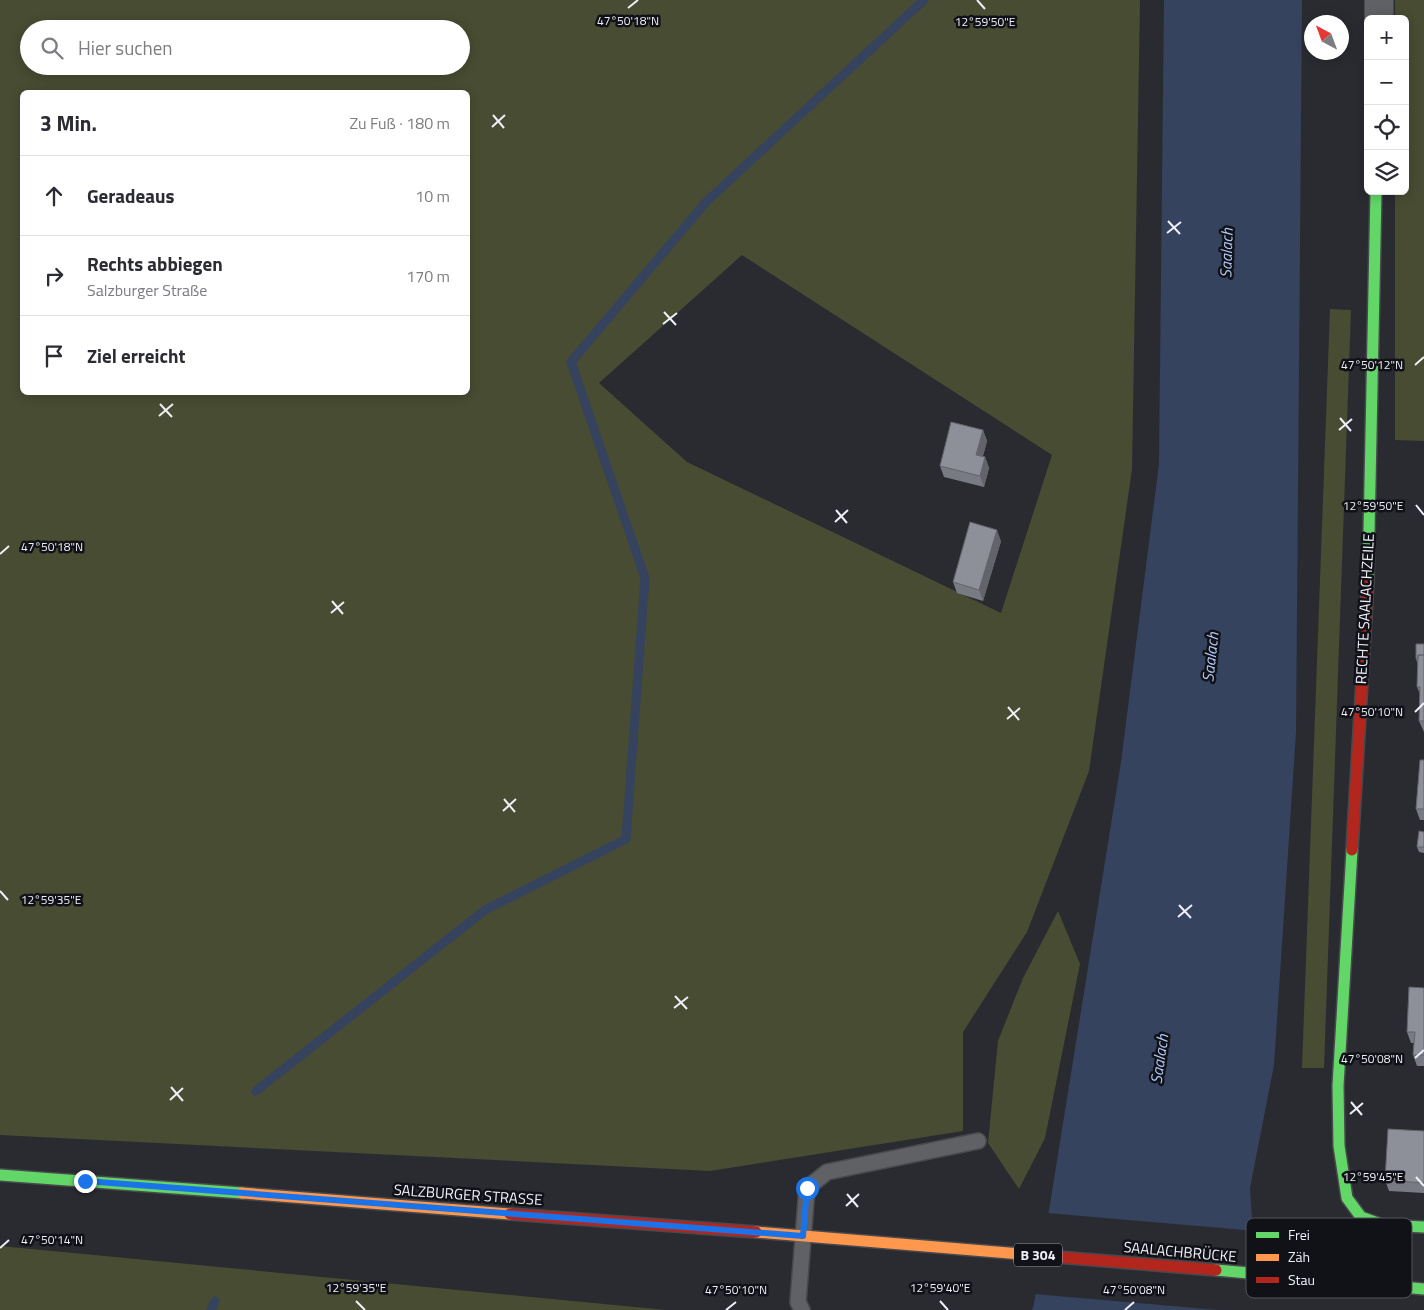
<!DOCTYPE html>
<html lang="de">
<head>
<meta charset="utf-8">
<style>
  :root { --surface:#fff; --page:#f7f7f7; --text:#2b2b33; --muted:#7c7c81; --line:#e1e1e2 }
  body { margin:0; font-family:"Titillium Web",sans-serif; background:var(--page); color:var(--text) }
  .controls { position:absolute; right:15px; top:15px; display:grid; overflow:hidden; border-radius:8px; box-shadow:0 2px 12px #0003 }
  .controls button { width:45px; height:45px; display:grid; place-items:center; padding:0; border:0; border-bottom:1px solid var(--line); background:var(--surface); color:var(--text); font:25px sans-serif }
  .compass { position:absolute; left:1304px; top:15px; width:45px; height:45px; border-radius:50%; background:var(--surface); box-shadow:0 2px 12px #0003; rotate:319deg }
  .stop { position:absolute; width:15px; height:15px; margin:-11px; border:4px solid #1a73e8; border-radius:50%; background:#fff }
  .stop.end { background:#1a73e8; border-color:#fff; box-shadow:0 1px 5px #0008 }
  .list { margin:0; padding:0; list-style:none }
  h2 { display:flex; justify-content:space-between; align-items:center; height:65px; margin:0; padding:0 20px; font-size:21px }
  h2 small { font-size:16px; font-weight:400; color:var(--muted) }
  .list li { display:grid; grid-template-columns:32px 1fr auto; gap:15px; align-items:center; box-sizing:border-box; height:80px; padding:0 20px; border-top:1px solid var(--line) }
  .list b { display:block; font-size:19px; white-space:nowrap }
  .list p { margin:0; font-size:16px; white-space:nowrap; color:var(--muted) }
  .list em { font-size:16px; font-style:normal; color:var(--muted) }
  .icon { flex:none; width:28px; height:28px; fill:none; stroke:currentColor; stroke-width:2; stroke-linecap:round; stroke-linejoin:round }
  .map { position:relative; flex:none; width:1424px; height:1310px; overflow:hidden }
  .search { position:absolute; background:var(--surface); box-shadow:0 2px 12px #0003; left:20px; top:20px; width:450px; height:55px; display:flex; align-items:center; gap:12px; box-sizing:border-box; padding:0 18px; border-radius:28px; color:var(--muted); font-size:19px }
  .panel { position:absolute; background:var(--surface); box-shadow:0 2px 12px #0003; left:20px; top:90px; width:450px; height:305px; border-radius:8px }
  .map>svg:first-child { display:block }
  .green { fill:#484c32; fill-rule:evenodd }
  .water { fill:#35435f }
  .pier { fill:#2a2b31 }
  .lines { fill:none; stroke-linecap:round; stroke-linejoin:round }
  .stream { stroke:#35435f; stroke-width:9 }
  .lane-casing { stroke:#48494d; stroke-width:18 }
  .street-casing { stroke:#48494d; stroke-width:30 }
  .fast-casing { stroke:#48494d; stroke-width:14 }
  .slow-casing { stroke:#48494d; stroke-width:14 }
  .jam-casing { stroke:#48494d; stroke-width:14 }
  .lane { stroke:#606165; stroke-width:15 }
  .street { stroke:#606165; stroke-width:28 }
  .fast { stroke:#63d668; stroke-width:11 }
  .slow { stroke:#ff974d; stroke-width:11 }
  .jam { stroke:#b3261e; stroke-width:11 }
  .wall { fill:#797b84 }
  .shaded-wall { fill:#63646b }
  .building { fill:#8d8f99; stroke:#63646b }
  .route { stroke:#1a73e8; stroke-width:6 }
  .ticks { fill:none; stroke:#eeeff7; stroke-width:2 }
  .labels { text-anchor:middle; stroke-width:5; stroke-linejoin:round; paint-order:stroke }
  .shield { fill:#111217; stroke:#acadb4; stroke-width:1 }
  .shield-label { font-size:14px; font-weight:bold; fill:#eeeff7 }
  .street-label { font-size:15px; fill:#eeeff7; stroke:#111217 }
  .water-label { font-size:16px; font-style:italic; fill:#b3caf8; stroke:#111217 }
  .key { fill:#111217; stroke:#53545a; stroke-width:1 }
  .key-label { font-size:14px; fill:#eeeff7 }
  .ticks-label { font-size:12px; text-anchor:middle; fill:#eeeff7; stroke:#111217; stroke-width:5; stroke-linejoin:round; paint-order:stroke }
</style>
</head>
<body>
<div class="map">
<svg width="1424" height="1310" viewBox="0 0 1424 1310">
  <rect width="100%" height="100%" fill="#2a2b31"/>
  <path class="green" d="M0 0H1140L1132 469 1089 771 1027 932 963 1032V1131L710 1171 0 1135ZM29 29H461V66H29ZM22 92H468V392H22ZM742 255 1052 455 1001 613 687 462 599 383Z
    M1395 0H1424V441L1395 440V191H1405V19H1395Z
    M1330 309 1351 310 1324 1068H1302Z
    M1058 911 1080 964 1045 1138 1019 1189 988 1143 998 1041 1023 978Z
    M0 1246 666 1310H0Z"/>
  <path class="water" d="M1164 0H1302L1296 732 1274 1065 1250 1188 1258 1310H1032L1034 1304 1121 762 1159 464Z"/>
  <path class="pier" d="M1047 1213 1256 1231 1261 1310H1218L1034 1294Z"/>
  <g class="lines">
    <path class="stream" d="M256 1091 485 910 626 839 645 578 571 362 706 202 924 0
      M211 1310 215 1301"/>
    <defs>
      <path id="lane" d="M802 1310 798 1302 807 1188 827 1172 978 1141"/>
      <path id="street" d="M1379 19V0"/>
      <path id="fast" d="M1368 581 1376 191
        M1352 850 1338 1086 1339 1146 1347 1198 1361 1217 1383 1225 1424 1227
        M0 1175 242 1193
        M1216 1270 1424 1289"/>
      <path id="slow" d="M242 1193 510 1214
        M756 1232 1021 1254"/>
      <path id="jam" d="M1352 850 1368 581
        M510 1214 756 1232
        M1021 1254 1216 1270"/>
    </defs>
    <use href="#lane" class="lane-casing"/>
    <use href="#street" class="street-casing"/>
    <use href="#fast" class="fast-casing"/>
    <use href="#slow" class="slow-casing"/>
    <use href="#jam" class="jam-casing"/>
    <use href="#lane" class="lane"/>
    <use href="#street" class="street"/>
    <use href="#fast" class="fast"/>
    <use href="#slow" class="slow"/>
    <use href="#jam" class="jam"/>
  </g>
  <path class="wall" d="M983 430 987 441 983 456 985 457 989 468 984 487 944 477 940 466Z
    M1001 541 983 601 957 593 953 582Z
    M1424 644V732L1419 721 1420 694 1417 687 1418 665 1416 659Z
    M1424 760V820H1420L1416 809Z
    M1424 832V853L1419 852 1417 847Z
    M1424 988V1066H1417L1413 1055 1414 1043H1411L1407 1032Z
    M1424 1131V1193L1389 1191 1385 1180Z"/>
  <path class="shaded-wall" d="M983 430 987 441 980 466 976 455Z
    M985 457 989 468 984 487 980 476Z
    M997 530 1001 541 983 601 979 590Z"/>
  <path class="building" d="M951 422 983 430 976 455 985 457 980 476 940 466Z
    M970 522 997 530 979 590 953 582Z
    M1416 644H1424V655H1418V659H1416Z
    M1418 655H1424V721H1419L1420 687H1417Z
    M1420 760H1424V809H1416Z
    M1419 831 1424 832V847H1417Z
    M1409 987 1424 988V1055H1413L1415 1032H1407Z
    M1388 1129 1424 1131V1183L1385 1180Z"/>
  <g class="lines">
    <path class="route" d="M85 1181 803 1236 807 1188"/>
  </g>
  <path class="ticks" d="M977 0 985 9M628 8 638 0M493 115 504 128M492 127 505 115M1168 221 1180 234M1167 233 1181 222M664 312 676 325M663 324 677 313M1415 365 1424 357M160 404 172 417M159 416 173 404M1340 418 1351 431M1339 430 1352 419M1416 505 1424 515M836 510 847 523M835 522 848 510M0 554 9 546M332 601 343 614M331 613 344 602M1008 707 1019 720M1415 712 1424 703M1007 719 1020 708M504 799 515 812M503 811 516 799M0 891 8 900M1179 905 1191 918M1178 917 1192 905M675 996 687 1009M674 1008 688 997M1415 1058 1424 1050M171 1087 183 1101M170 1100 183 1088M1351 1102 1362 1115M1350 1114 1363 1103M1416 1177 1424 1186M847 1194 858 1207M846 1206 859 1194M0 1248 9 1240M356 1301 365 1310M940 1301 948 1310M726 1310 736 1302M1125 1310 1134 1302"/>
  <g class="labels">
    <rect class="shield" x="1014" y="1243.5" width="48" height="23" rx="4"/>
    <g class="shield-label">
      <text x="1038" y="1260">B 304</text>
    </g>
    <g class="street-label">
      <text transform="translate(1365 609) rotate(-87)" y="5">RECHTE SAALACHZEILE</text>
      <text transform="translate(468 1195) rotate(4)" y="5">SALZBURGER STRASSE</text>
      <text transform="translate(1180 1252) rotate(5)" y="5">SAALACHBRÜCKE</text>
    </g>
    <g class="water-label">
      <text transform="translate(1226 253) rotate(-88)" y="6">Saalach</text>
      <text transform="translate(1210 657) rotate(-84)" y="6">Saalach</text>
      <text transform="translate(1159 1059) rotate(-82)" y="6">Saalach</text>
    </g>
  </g>
  <rect x="1246" y="1218" width="166" height="80" rx="8" class="key"/>
  <rect x="1256" y="1232" width="23" height="6" fill="#63d668"/>
  <rect x="1256" y="1254" width="23" height="7" fill="#ff974d"/>
  <rect x="1256" y="1277" width="23" height="6" fill="#b3261e"/>
  <g class="key-label">
    <text x="1288" y="1240">Frei</text>
    <text x="1288" y="1262">Zäh</text>
    <text x="1288" y="1285">Stau</text>
  </g>
  <g class="ticks-label">
    <text x="628" y="25">47°50'18"N</text>
    <text x="985" y="26">12°59'50"E</text>
    <text x="1372" y="369">47°50'12"N</text>
    <text x="1373" y="510">12°59'50"E</text>
    <text x="52" y="551">47°50'18"N</text>
    <text x="1372" y="716">47°50'10"N</text>
    <text x="51" y="904">12°59'35"E</text>
    <text x="1372" y="1063">47°50'08"N</text>
    <text x="1373" y="1181">12°59'45"E</text>
    <text x="52" y="1244">47°50'14"N</text>
    <text x="356" y="1292">12°59'35"E</text>
    <text x="940" y="1292">12°59'40"E</text>
    <text x="736" y="1294">47°50'10"N</text>
    <text x="1134" y="1294">47°50'08"N</text>
  </g>
</svg>
<div class="controls">
<button>+</button>
<button>−</button>
<button><svg class="icon" aria-label="locate" viewBox="0 0 24 24"><circle cx="12" cy="12" r="6"/><path d="M12 2v4M12 18v4M2 12h4M18 12h4"/></svg></button>
<button><svg class="icon" aria-label="layers" viewBox="0 0 24 24"><path d="M12 4l9 5-9 5-9-5zM3 14l9 5 9-5"/></svg></button>
</div>
<svg class="compass" viewBox="-18 -18 36 36"><path d="M0-13l5 13h-10z" fill="#e53935"/><path d="M0 13l5-13h-10z" fill="#7c7c81"/></svg>
<div class="stop" style="left:807px;top:1188px"></div>
<div class="stop end" style="left:85px;top:1181px"></div>
<div class="search"><svg class="icon" aria-label="search" viewBox="0 0 24 24"><circle cx="10" cy="10" r="6"/><path d="M15 15l6 6"/></svg>Hier suchen</div>
<section class="panel">
<h2>3 Min.<small>Zu Fuß · 180 m</small></h2>
<ul class="list">
<li><svg class="icon" aria-label="ahead" viewBox="0 0 24 24"><path d="M12 20V5M6 11l6-6 6 6"/></svg><div><b>Geradeaus</b></div><em>10 m</em></li>
<li><svg class="icon" aria-label="right" viewBox="0 0 24 24"><path d="M7 20v-9h11M14 6l5 5-5 5"/></svg><div><b>Rechts abbiegen</b><p>Salzburger Straße</p></div><em>170 m</em></li>
<li><svg class="icon" aria-label="arrive" viewBox="0 0 24 24"><path d="M6 21V4h12l-3 4 3 4H6"/></svg><div><b>Ziel erreicht</b></div></li>
</ul>
</section>
</div>
</body>
</html>
